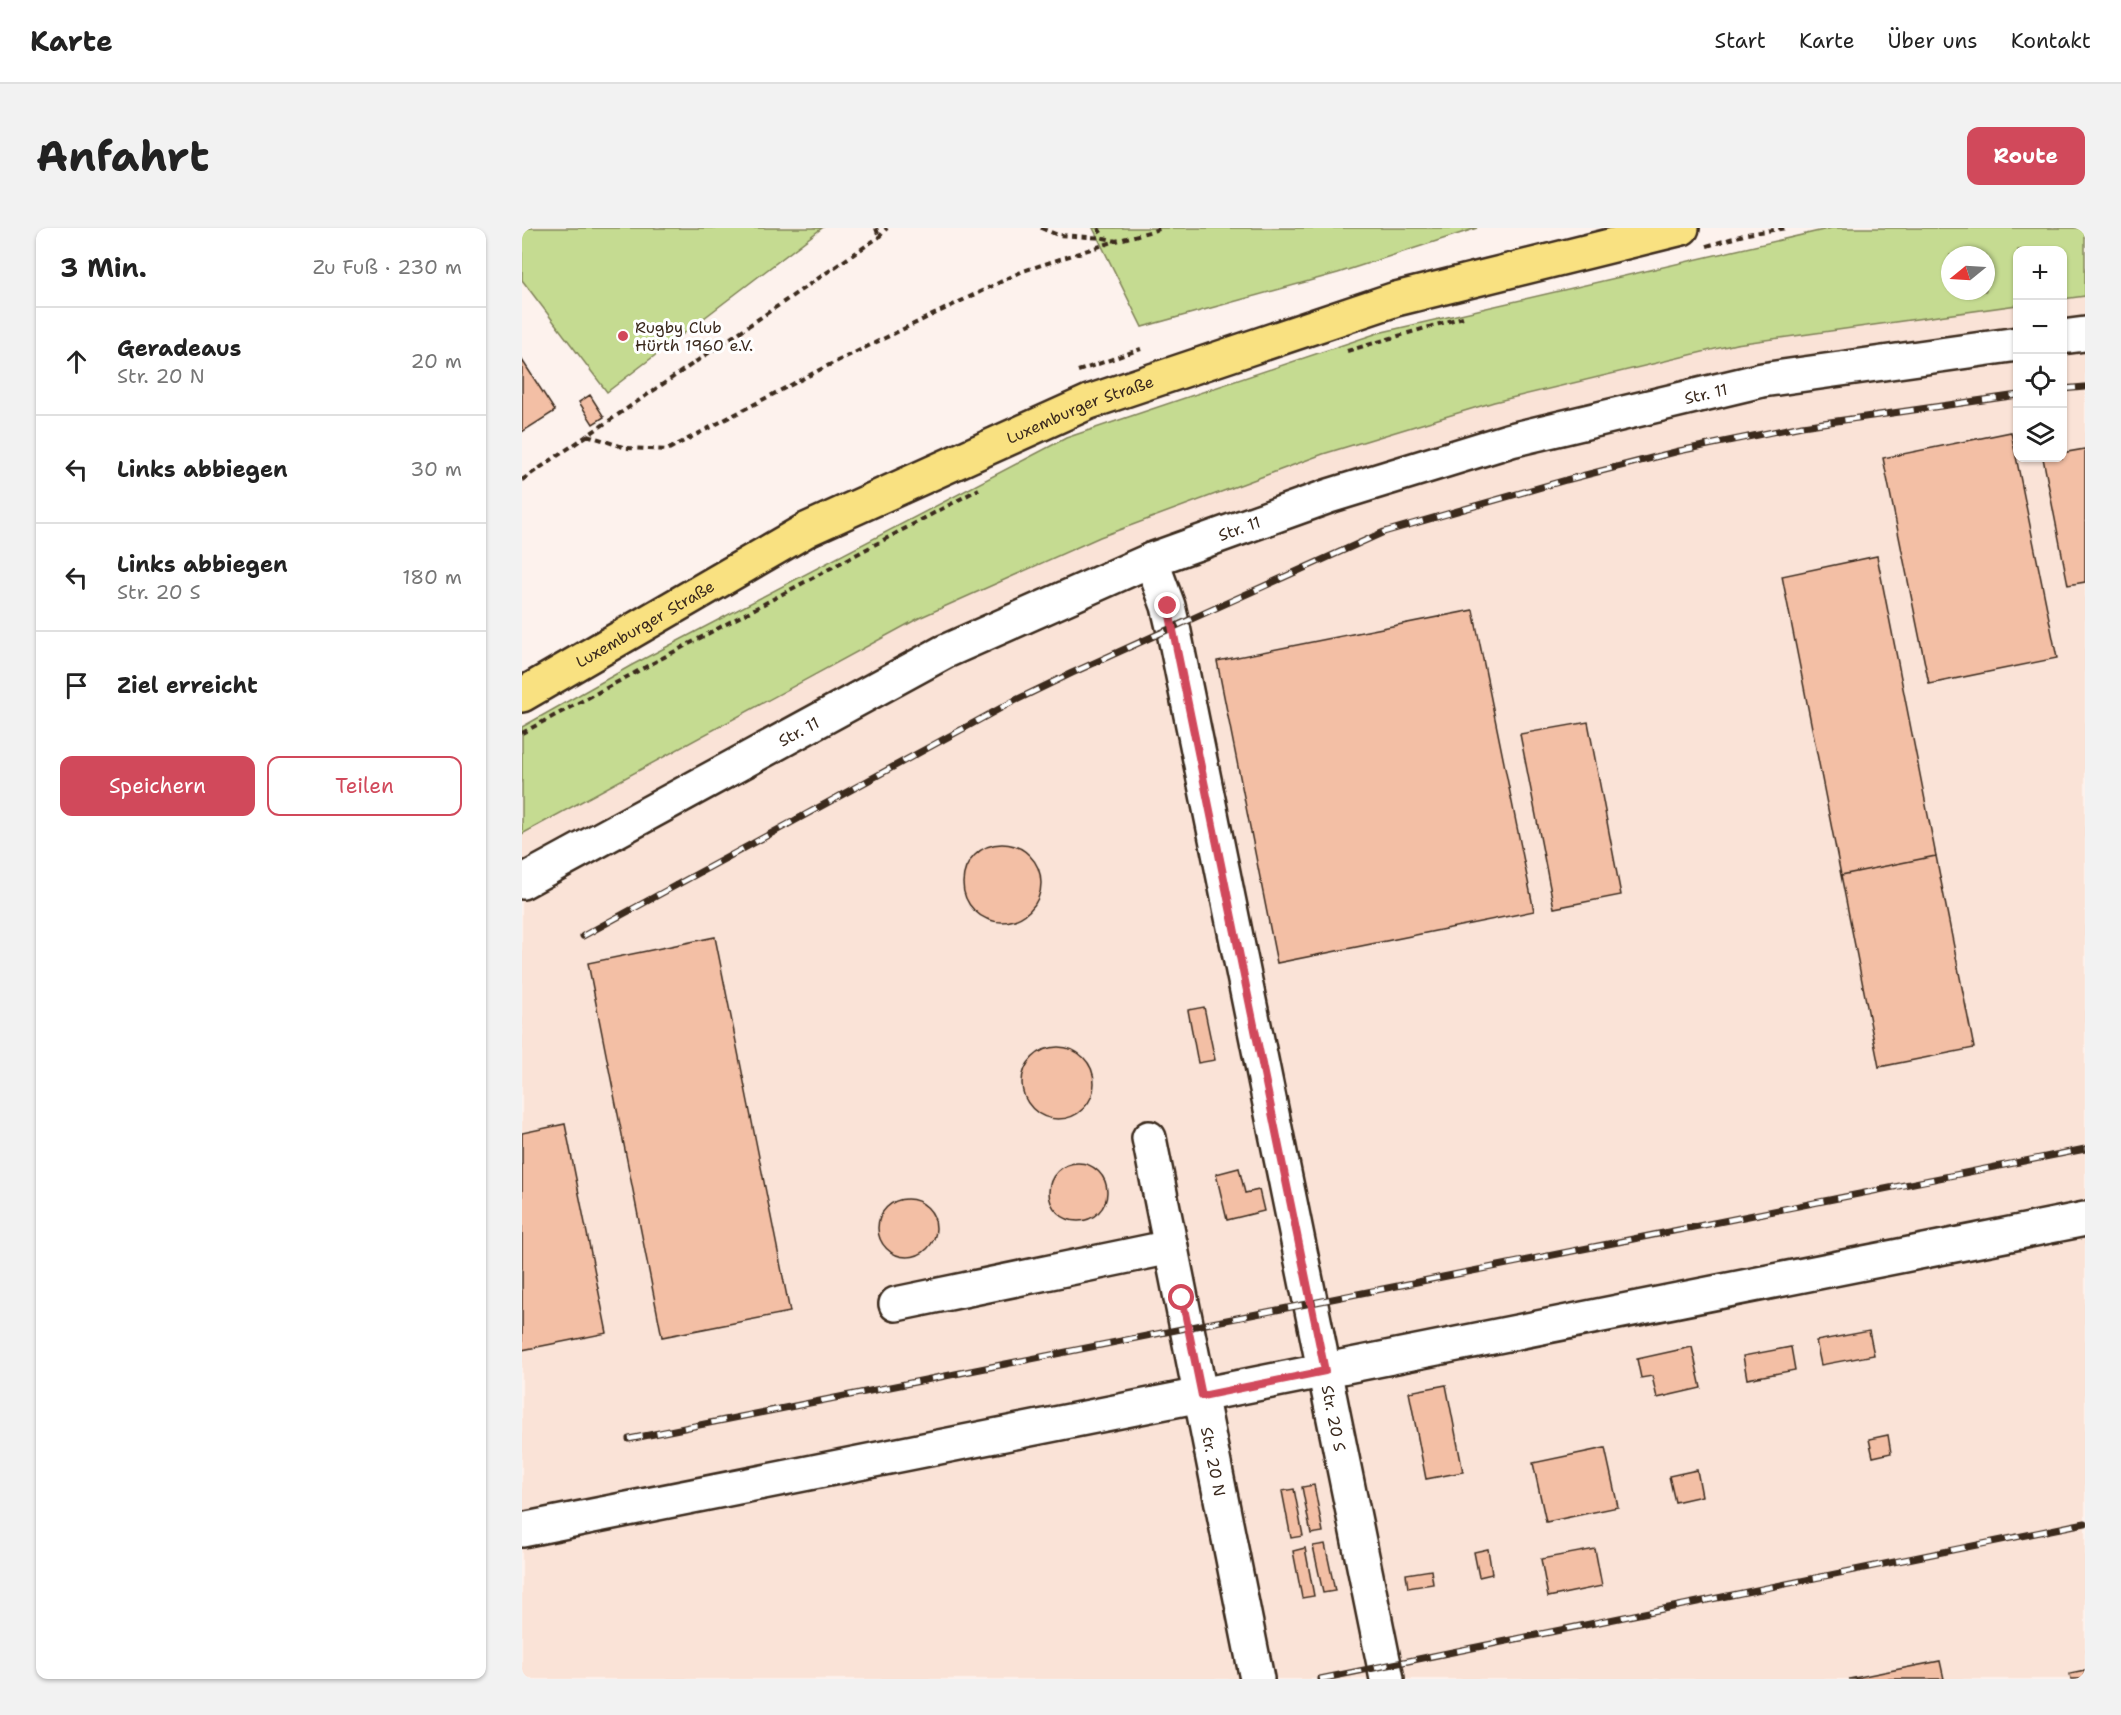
<!DOCTYPE html>
<html lang="de">
<head>
<meta charset="utf-8">
<style>
  :root { --surface:#fff; --page:#f2f2f2; --text:#222; --muted:#767676; --line:#e0e0e0; --accent:#d1495b }
  body { margin:0; font-family:"Shantell Sans",sans-serif; background:var(--page); color:var(--text) }
  .controls { position:absolute; right:18px; top:18px; display:grid; overflow:hidden; border-radius:12px; box-shadow:0 2px 4px #0004 }
  .controls button { width:54px; height:54px; display:grid; place-items:center; padding:0; border:0; border-bottom:2px solid var(--line); background:var(--surface); color:var(--text); font:30px sans-serif }
  .compass { position:absolute; left:1419px; top:18px; width:54px; height:54px; border-radius:50%; background:var(--surface); box-shadow:0 2px 4px #0004; rotate:252deg }
  .stop { position:absolute; width:18px; height:18px; margin:-14px; border:4px solid #d1495b; border-radius:50%; background:#fff }
  .stop.end { background:#d1495b; border-color:#fff; box-shadow:0 2px 6px #0008 }
  .list { margin:0; padding:0; list-style:none }
  h2 { display:flex; justify-content:space-between; align-items:center; height:78px; margin:0; padding:0 24px; font-size:26px }
  h2 small { font-size:20px; font-weight:400; color:var(--muted) }
  .list li { display:grid; grid-template-columns:39px 1fr auto; gap:18px; align-items:center; box-sizing:border-box; height:108px; padding:0 24px; border-top:2px solid var(--line) }
  .list b { display:block; font-size:22px; white-space:nowrap }
  .list p { margin:0; font-size:20px; white-space:nowrap; color:var(--muted) }
  .list em { font-size:20px; font-style:normal; color:var(--muted) }
  .actions { display:flex; gap:12px; padding:18px 24px }
  .actions a { flex:1; padding:14px 0; border:2px solid var(--accent); border-radius:12px; text-align:center; font-size:21px; color:var(--accent) }
  .actions .main { background:var(--accent); color:#fff }
  .icon { flex:none; width:33px; height:33px; fill:none; stroke:currentColor; stroke-width:2; stroke-linecap:round; stroke-linejoin:round }
  .map { position:relative; flex:none; width:1563px; height:1451px; overflow:hidden; border-radius:12px }
  header { display:flex; align-items:center; gap:36px; box-sizing:border-box; height:84px; padding:0 30px; background:var(--surface); border-bottom:2px solid var(--line) }
  header strong { font-size:28px }
  nav { display:flex; gap:33px; margin-inline-start:auto; font-size:21px }
  .intro { display:flex; align-items:center; justify-content:space-between; box-sizing:border-box; height:144px; padding:0 36px }
  h1 { margin:0; font-size:42px }
  .button { padding:15px 27px; border-radius:12px; background:var(--accent); color:#fff; font-size:21px; font-weight:700 }
  main { display:flex; gap:36px; padding:0 36px }
  aside { flex:1; background:var(--surface); border-radius:12px; box-shadow:0 2px 4px #0004 }
  .map>svg:first-child { display:block }
  .built { fill:#fae3d7 }
  .green { fill:#c5db91; stroke:#808258; stroke-width:1.5; fill-rule:evenodd }
  .building { fill:#f3bfa5; stroke:#3b2a1e; stroke-width:1.5 }
  .lines { fill:none; stroke-linecap:round; stroke-linejoin:round }
  .minor-casing { stroke:#3b2a1e; stroke-width:38 }
  .major-casing { stroke:#3b2a1e; stroke-width:38 }
  .path { stroke:#3b2a1e; stroke-width:4; stroke-dasharray:6 4.5; stroke-linecap:butt }
  .minor { stroke:#fff; stroke-width:33 }
  .major { stroke:#f9e181; stroke-width:33 }
  .rail-casing { stroke:#3b2a1e; stroke-width:7 }
  .rail { stroke:#fff; stroke-width:4.5; stroke-dasharray:14; stroke-linecap:butt }
  .route { stroke:#d1495b; stroke-width:8 }
  .poi-dot { fill:#d1495b; stroke:#fff; stroke-width:2 }
  .labels { text-anchor:middle; stroke-width:6; stroke-linejoin:round; paint-order:stroke }
  .poi-label { font-size:16px; fill:#3b2a1e; stroke:#fff; text-anchor:start }
  .street-label { font-size:16px; fill:#3b2a1e; stroke:#fff }
</style>
</head>
<body>
<header>
<strong>Karte</strong>
<nav><a>Start</a><a>Karte</a><a>Über uns</a><a>Kontakt</a></nav>
</header>
<div class="intro"><h1>Anfahrt</h1><a class="button">Route</a></div>
<main>
<aside>
<h2>3 Min.<small>Zu Fuß · 230 m</small></h2>
<ul class="list">
<li><svg class="icon" aria-label="ahead" viewBox="0 0 24 24"><path d="M12 20V5M6 11l6-6 6 6"/></svg><div><b>Geradeaus</b><p>Str. 20 N</p></div><em>20 m</em></li>
<li><svg class="icon" aria-label="left" viewBox="0 0 24 24"><path d="M17 20v-9H6M10 6l-5 5 5 5"/></svg><div><b>Links abbiegen</b></div><em>30 m</em></li>
<li><svg class="icon" aria-label="left" viewBox="0 0 24 24"><path d="M17 20v-9H6M10 6l-5 5 5 5"/></svg><div><b>Links abbiegen</b><p>Str. 20 S</p></div><em>180 m</em></li>
<li><svg class="icon" aria-label="arrive" viewBox="0 0 24 24"><path d="M6 21V4h12l-3 4 3 4H6"/></svg><div><b>Ziel erreicht</b></div></li>
</ul>
<div class="actions"><a class="main">Speichern</a><a>Teilen</a></div>
</aside>
<div class="map">
<svg width="1563" height="1451" viewBox="0 0 1563 1451">
  <rect width="100%" height="100%" fill="#fdf2ed"/>
  <filter id="ink" filterUnits="userSpaceOnUse"><feTurbulence type="fractalNoise" baseFrequency=".0167" numOctaves="2"/><feDisplacementMap in="SourceGraphic" scale="12" xChannelSelector="R" yChannelSelector="G"/><feConvolveMatrix kernelMatrix="1 2 1 2 8 2 1 2 1" color-interpolation-filters="sRGB"/></filter>
  <g filter="url(#ink)">
    <path class="built" d="M1563 68V1451H0V606L397 390 578 309 801 226 972 174 1214 116 1495 77 1496 230H1540L1541 71Z"/>
    <path class="green" d="M0 0H300L85 164 0 52Z
      M571 0H955L816 45 620 99Z
      M1310 0H1563V68L1541 71 1540 22H1496L1495 77 1214 116 972 174 801 226 578 309 397 390 0 606V499L110 437 544 210 856 105ZM1428 27H1464V63H1428Z"/>
    <path class="building" d="M0 132 33 183 0 204Z
      M68 167 82 189 71 196 57 174Z
      M1489 204 1535 430 1407 456 1361 230Z
      M1563 221V354L1546 357 1521 230H1540V225Z
      M1355 328 1414 628 1319 647 1260 348Z
      M951 382 1012 683 755 735 695 433Z
      M1066 494 1099 667 1032 680 998 506Z
      M441 655a39 39 0 1 1 78 0a39 39 0 1 1-78 0Z
      M1414 628 1452 820 1357 839 1319 647Z
      M193 709 268 1084 140 1109 66 735Z
      M682 779 693 832 676 835 666 782Z
      M500 855a36 36 0 1 1 72 0a36 36 0 1 1-72 0Z
      M43 896 85 1105 0 1122V905Z
      M527 964a29 29 0 1 1 58 0a29 29 0 1 1-58 0Z
      M717 940 723 965 737 962 742 983 705 992 694 946Z
      M356 1000a29 29 0 1 1 58 0a29 29 0 1 1-58 0Z
      M1347 1103 1352 1127 1299 1137 1294 1113Z
      M1170 1119 1179 1160 1135 1170 1130 1148 1119 1150 1115 1131Z
      M1269 1119 1273 1142 1225 1151 1221 1128Z
      M924 1157 941 1244 904 1251 887 1164Z
      M1366 1207 1369 1225 1351 1229 1347 1211Z
      M1083 1220 1096 1279 1024 1294 1011 1235Z
      M1175 1242 1180 1268 1153 1274 1147 1248Z
      M792 1257 801 1304 789 1306 780 1259Z
      M772 1261 781 1308 769 1310 760 1263Z
      M803 1316 813 1363 801 1365 791 1318Z
      M783 1320 792 1368 780 1370 771 1323Z
      M966 1321 970 1346 957 1349 952 1324Z
      M1073 1321 1080 1358 1026 1369 1019 1331Z
      M909 1342 911 1356 886 1360 884 1346Z
      M1418 1433 1422 1451H1327Z
      M1563 1443V1451H1549L1548 1446Z"/>
    <g class="lines">
      <defs>
        <g id="minor">
          <path d="M1540 109 1563 106"/>
          <path id="s1" d="M629 332 646 378 651 399 865 1451"/>
          <path id="s2" d="M0 654 422 424 629 332 807 268 989 212 1240 152 1496 116"/>
          <path id="s3" d="M627 910 735 1451"/>
          <path d="M374 1076 649 1019"/>
          <path d="M0 1302 1563 991"/>
        </g>
        <g id="major">
          <path id="s4" d="M0 467 286 301 567 174 874 71 1160 0"/>
        </g>
      </defs>
      <use href="#minor" class="minor-casing"/>
      <use href="#major" class="major-casing"/>
      <path class="path" d="M354 0 357 9
        M519 0 536 7 582 10
        M576 0 582 10 594 13 641 0
        M1185 18 1225 6 1264 0
        M825 123 941 89
        M556 143 619 121
        M65 207 104 220 145 222 303 139 501 43 594 13
        M0 252 357 9 365 0
        M0 505 457 261"/>
      <use href="#minor" class="minor"/>
      <use href="#major" class="major"/>
      <defs>
        <path id="rail" d="M1540 161 1563 159
          M61 708 490 474 550 445 862 304 1044 252 1157 223 1280 198 1496 167
          M107 1211 1563 921
          M798 1451 1563 1295"/>
      </defs>
      <use href="#rail" class="rail-casing"/>
      <use href="#rail" class="rail"/>
    </g>
  </g>
  <g class="lines" filter="url(#ink)">
    <path class="route" d="M646 378 803 1143 680 1168 660 1070"/>
  </g>
  <circle class="poi-dot" cx="101" cy="108" r="6"/>
  <g class="labels">
    <g class="poi-label">
      <text x="113" y="105">Rugby Club<tspan x="113" dy="18">Hürth 1960 e.V.</tspan></text>
    </g>
    <g class="street-label">
      <text dy="6" stroke="none"><textPath href="#s2" startOffset="1287">Str. 11</textPath></text>
      <text dy="6" stroke="none"><textPath href="#s4" startOffset="628">Luxemburger Straße</textPath></text>
      <text dy="6" stroke="none"><textPath href="#s2" startOffset="801">Str. 11</textPath></text>
      <text dy="6" stroke="none"><textPath href="#s4" startOffset="142">Luxemburger Straße</textPath></text>
      <text dy="6" stroke="none"><textPath href="#s2" startOffset="315">Str. 11</textPath></text>
      <text dy="6" stroke="none"><textPath href="#s1" startOffset="878">Str. 20 S</textPath></text>
      <text dy="6" stroke="none"><textPath href="#s3" startOffset="330">Str. 20 N</textPath></text>
    </g>
  </g>
</svg>
<div class="controls">
<button>+</button>
<button>−</button>
<button><svg class="icon" aria-label="locate" viewBox="0 0 24 24"><circle cx="12" cy="12" r="6"/><path d="M12 2v4M12 18v4M2 12h4M18 12h4"/></svg></button>
<button><svg class="icon" aria-label="layers" viewBox="0 0 24 24"><path d="M12 4l9 5-9 5-9-5zM3 14l9 5 9-5"/></svg></button>
</div>
<svg class="compass" viewBox="-18 -18 36 36"><path d="M0-13l5 13h-10z" fill="#e53935"/><path d="M0 13l5-13h-10z" fill="#767676"/></svg>
<div class="stop" style="left:660px;top:1070px"></div>
<div class="stop end" style="left:646px;top:378px"></div>
</div>
</main>
</body>
</html>
